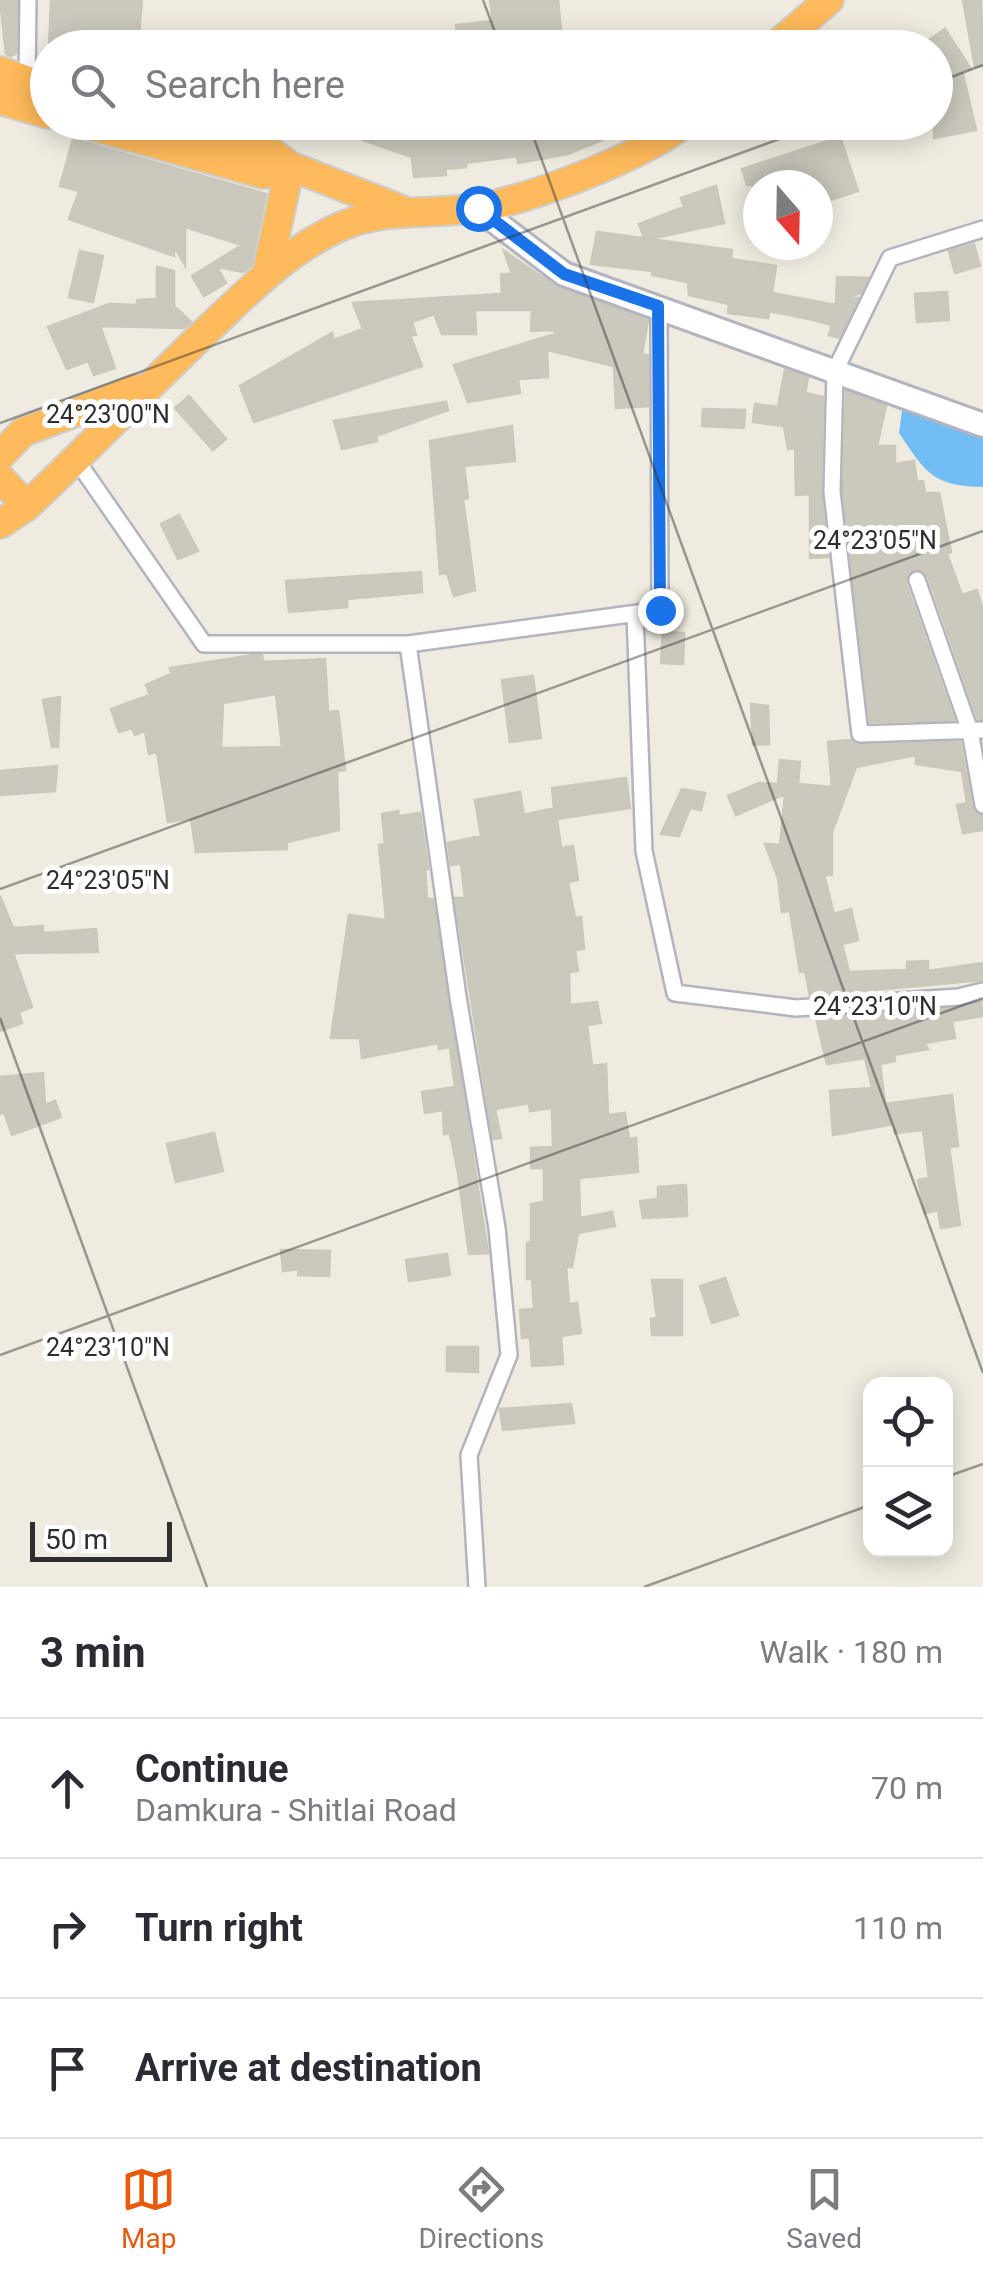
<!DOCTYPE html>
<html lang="en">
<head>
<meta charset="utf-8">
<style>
  :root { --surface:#fff; --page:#f7f7f7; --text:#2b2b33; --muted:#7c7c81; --line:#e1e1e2; --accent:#ea580c }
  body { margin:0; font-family:Roboto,sans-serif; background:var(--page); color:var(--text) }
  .controls { position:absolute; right:30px; bottom:30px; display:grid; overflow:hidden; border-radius:20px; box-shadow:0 5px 25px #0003 }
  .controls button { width:90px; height:90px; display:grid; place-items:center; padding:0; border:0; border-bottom:2px solid var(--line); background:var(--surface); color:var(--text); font:50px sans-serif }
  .compass { position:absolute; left:743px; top:170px; width:90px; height:90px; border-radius:50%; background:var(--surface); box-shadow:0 5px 25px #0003; rotate:160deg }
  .scale { position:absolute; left:30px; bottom:25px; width:142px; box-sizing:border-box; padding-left:10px; border:5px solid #2e2e2e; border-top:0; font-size:28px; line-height:35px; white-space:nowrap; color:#2e2e2e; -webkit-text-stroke:8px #fff; paint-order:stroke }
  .stop { position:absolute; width:30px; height:30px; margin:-22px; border:8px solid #1a73e8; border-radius:50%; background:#fff }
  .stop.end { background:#1a73e8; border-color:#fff; box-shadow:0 2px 10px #0008 }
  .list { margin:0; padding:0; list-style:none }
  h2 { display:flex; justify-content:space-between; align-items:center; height:130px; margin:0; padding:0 40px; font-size:42px }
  h2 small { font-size:32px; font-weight:400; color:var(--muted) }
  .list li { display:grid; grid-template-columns:65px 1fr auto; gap:30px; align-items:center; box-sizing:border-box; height:140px; padding:0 40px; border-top:2px solid var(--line) }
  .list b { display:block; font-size:38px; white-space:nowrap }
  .list p { margin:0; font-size:32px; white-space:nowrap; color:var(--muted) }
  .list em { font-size:32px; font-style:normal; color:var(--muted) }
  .icon { flex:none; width:55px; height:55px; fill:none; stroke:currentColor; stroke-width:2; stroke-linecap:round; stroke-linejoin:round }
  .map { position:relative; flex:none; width:983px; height:1587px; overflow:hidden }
  .search { position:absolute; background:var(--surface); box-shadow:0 5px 25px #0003; left:30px; right:30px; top:30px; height:110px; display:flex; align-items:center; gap:25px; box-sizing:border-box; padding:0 35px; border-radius:55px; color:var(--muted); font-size:38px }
  .sheet { height:550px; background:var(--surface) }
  nav { display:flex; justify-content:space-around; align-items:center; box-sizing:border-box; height:140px; border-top:2px solid var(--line); background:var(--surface); font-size:28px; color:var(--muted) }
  nav a { display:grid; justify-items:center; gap:5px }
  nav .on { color:var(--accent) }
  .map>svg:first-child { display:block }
  .water { fill:#72bdf3 }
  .building { fill:#cbc9be; stroke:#cbc7b9; stroke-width:2.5; fill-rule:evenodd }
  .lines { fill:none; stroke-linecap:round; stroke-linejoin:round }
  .street-casing { stroke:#b4b4c1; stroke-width:20 }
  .secondary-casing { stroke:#b4b4c1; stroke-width:28 }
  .highway-casing { stroke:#cdcdcd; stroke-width:32 }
  .street { stroke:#fff; stroke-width:15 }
  .secondary { stroke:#fff; stroke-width:22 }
  .highway { stroke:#ffba5b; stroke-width:28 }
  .route { stroke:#1a73e8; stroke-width:12 }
  .ticks { fill:none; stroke:#2e2e2e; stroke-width:2.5; stroke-opacity:0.45 }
  .ticks-label { font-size:25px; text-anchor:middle; fill:#2e2e2e; stroke:#fff; stroke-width:10; stroke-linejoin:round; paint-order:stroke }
</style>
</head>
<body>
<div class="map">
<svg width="983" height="1587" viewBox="0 0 983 1587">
  <rect width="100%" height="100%" fill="#efebe0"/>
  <path class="water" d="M903 404 983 433V487C933 486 926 473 899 433Z"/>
  <path class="building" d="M0 0H17L16 53 11 56 6 54Z
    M51 0H142L138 46 49 48Z
    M490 0H558L562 40 509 48H458L456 25 493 21Z
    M963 0H981L983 66 975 67Z
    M945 29 971 69 962 70 976 130 934 138 936 48H917Z
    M362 122H561L563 134 594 122 638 125 568 154 518 163 517 156 466 163V167L445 169 446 175 414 177 412 157 363 140Z
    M840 137 858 191 818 204V185H747L742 169Z
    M73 139 266 194 251 266 243 272 217 267 226 283 204 296 192 276 242 245 185 227V265L174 246V256L69 219 79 191 60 186Z
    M716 186 724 223 645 240 639 224 684 207 681 198Z
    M597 232 732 250 731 259 776 266 772 293 836 305 837 277 868 278 861 293 843 299 858 298 839 338 829 335 832 325 814 320 769 311 768 318 728 313 729 304 689 295 688 282 652 275 653 271 591 264Z
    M974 244 980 266 955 273 949 251Z
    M80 251 103 256 93 302 69 297Z
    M504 251 558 288 648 320 642 355H648V406L616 408 614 366 547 350 548 377 518 379 520 393 468 402 454 365 555 334 554 330 531 331 532 310H475L476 334H442L434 314 412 322 416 335H410L422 366 254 422 240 386 332 333 334 340 363 329 353 303 502 294 501 274H512Z
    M157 267 174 271V306L191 322 184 328 100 326 115 368 94 375 88 361 67 369 48 327 109 304 137 305V300L157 299Z
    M947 292 949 320 917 322 915 294Z
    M785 370 808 378 805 393 823 397 821 492 828 557 810 558V494L796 495 795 448 788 449 784 426 753 422 755 404 778 407Z
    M846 391 886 406 877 446H895V464L914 461 917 482 923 481 925 493H939L951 552 947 554 962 595 977 590 983 610V719H978L928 576 918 569 908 574 906 584 954 720 870 722 843 492Z
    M189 396 226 439 213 450 175 408Z
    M446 402 448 410 376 436 377 441 342 449 334 421Z
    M703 409 745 410 744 428 702 426Z
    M512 426 515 461 464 466 468 498 463 499 475 590 454 596 447 573 440 574 430 441Z
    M179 515 198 551 178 559 161 524Z
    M421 572 422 592 347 599V607L289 612 286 581Z
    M663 632 684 633 683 664 661 663Z
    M253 655H262L263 662 325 659 328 712 338 711 345 770 337 771 339 830 287 842V849L196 852 191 818 168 822 157 752 149 754 145 731 135 735 132 728 119 732 111 709 150 695 146 685 171 674 170 668ZM276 694 282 747 221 748 223 703Z
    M533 676 541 738 510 742 502 680Z
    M60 697 58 747H52L43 700Z
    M751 704 768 706 769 744 753 745Z
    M851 740 860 745 960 742 972 807 983 816V830L963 833 957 805 967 803 962 771 916 764V755L856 767 832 832V875H824L834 914 851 909 858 940 842 944 849 972 907 970V962L928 961V971L983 963V980L810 996 805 971 800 972 790 911 782 912 778 878 765 844 780 845 785 794 736 815 728 796 759 783 778 784 780 760 800 762 798 784 832 787 828 742Z
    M57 766 55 791 0 795V771Z
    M626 778 630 808 557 819 561 848 573 846 578 880 568 882 575 918 581 917 584 949 575 950 578 971 569 972 570 1005 597 1002 601 1023 587 1025 592 1066 606 1064 608 1115 625 1113 629 1139 636 1138 638 1172 579 1178 580 1218 612 1212 615 1226 578 1233 572 1267H566L569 1304 577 1303 581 1333 561 1336 563 1364 532 1366 530 1337 522 1338 520 1310 534 1309 532 1279H527V1243L531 1242V1204L544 1202V1168H531V1148L553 1147 552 1108 530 1111 529 1103 495 1109 501 1138 493 1139 455 898H465L461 864 451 865 448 843 481 836 475 800 520 792 524 815 554 808 552 788Z
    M682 789 705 793 701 810 690 808 679 836 661 834Z
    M398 811 399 816 420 813 428 869H425L427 899H433L488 1253 469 1254 458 1173 450 1133 444 1134 443 1110 425 1113 422 1092 455 1087 450 1047 439 1049 438 1043 362 1058 360 1038H331L349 915 386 920 379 845 385 844 382 814Z
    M0 896 13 928 43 926V933L96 929 98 952 13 953 32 1007 19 1012 22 1023 0 1031Z
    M981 1003 983 1016 952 1021 955 1038 924 1043 928 1049 894 1055 895 1061 880 1064 885 1104 952 1095 958 1146 949 1147 960 1225 941 1228 938 1210 925 1213 918 1180 929 1178 923 1130 895 1133 894 1124 833 1135 830 1091 872 1088 865 1058 827 1064 816 1018Z
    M43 1073 45 1105 55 1101 61 1117 12 1135 4 1112 0 1114V1077Z
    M214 1133 223 1171 176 1182 167 1144Z
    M686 1185 687 1216 643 1218 640 1201 658 1199V1187Z
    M281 1250 330 1251 329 1276 298 1275 299 1269 283 1271Z
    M447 1254 450 1275 409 1281 406 1260Z
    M725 1278 738 1315 712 1323 700 1286Z
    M652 1280H682V1335H652L651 1319 657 1318Z
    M447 1347H478V1372L447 1371Z
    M571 1404 574 1423 503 1430 500 1409Z"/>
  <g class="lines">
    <defs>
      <path id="street" d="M27 82 28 0
        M983 229 890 258 835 371 832 492 860 734 983 730
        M75 458 204 644H408L458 997 497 1228 509 1355 469 1455 477 1587
        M917 580 970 731 983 805
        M635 614 644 851 675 993 796 1008 958 997 983 991
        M408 644 660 610 659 307"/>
      <path id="secondary" d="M477 208 564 274 983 425"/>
      <path id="highway" d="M773 48 829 0
        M0 71 48 88
        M0 100 48 114
        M78 122 263 174 290 166
        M170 122 270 151 290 166 402 210
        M267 273 290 166
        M0 456 23 432 136 389
        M0 478 27 506
        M0 524 27 506C85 451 142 393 200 337 244 296 286 250 342 226 386 207 430 215 476 208 525 202 649 154 685 122"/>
    </defs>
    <use href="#street" class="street-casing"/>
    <use href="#secondary" class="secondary-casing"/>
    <use href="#highway" class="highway-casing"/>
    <use href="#street" class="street"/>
    <use href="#secondary" class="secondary"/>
    <use href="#highway" class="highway"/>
  </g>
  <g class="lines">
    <path class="route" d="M478 208 564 274 658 306 660 610"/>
  </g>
  <path class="ticks" d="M483 0 501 48M936 83 983 65M528 122 983 1373M0 423 826 122M0 889 983 531M0 1018 207 1587M0 1355 983 998M946 1477 983 1464M644 1587 870 1505"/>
  <g class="ticks-label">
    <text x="108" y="423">24°23'00"N</text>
    <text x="875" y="549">24°23'05"N</text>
    <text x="108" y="889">24°23'05"N</text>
    <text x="875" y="1015">24°23'10"N</text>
    <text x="108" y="1356">24°23'10"N</text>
  </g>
</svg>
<div class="controls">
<button><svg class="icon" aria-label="locate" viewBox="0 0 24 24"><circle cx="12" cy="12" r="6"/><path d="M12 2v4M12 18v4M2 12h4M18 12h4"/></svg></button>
<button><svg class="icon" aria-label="layers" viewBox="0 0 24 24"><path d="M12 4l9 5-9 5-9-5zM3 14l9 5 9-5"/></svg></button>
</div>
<svg class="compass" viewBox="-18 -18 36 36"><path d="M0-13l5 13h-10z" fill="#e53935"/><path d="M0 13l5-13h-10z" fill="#7c7c81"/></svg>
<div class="scale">50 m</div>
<div class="stop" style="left:478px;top:208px"></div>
<div class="stop end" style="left:660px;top:610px"></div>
<div class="search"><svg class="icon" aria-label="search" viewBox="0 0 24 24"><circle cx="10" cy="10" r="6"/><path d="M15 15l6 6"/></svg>Search here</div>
</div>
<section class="sheet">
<h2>3 min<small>Walk · 180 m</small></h2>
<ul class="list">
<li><svg class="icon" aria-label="ahead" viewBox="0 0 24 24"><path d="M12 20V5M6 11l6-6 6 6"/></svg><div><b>Continue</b><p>Damkura - Shitlai Road</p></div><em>70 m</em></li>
<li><svg class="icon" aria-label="right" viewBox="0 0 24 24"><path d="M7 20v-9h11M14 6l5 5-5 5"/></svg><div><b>Turn right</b></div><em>110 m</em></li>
<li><svg class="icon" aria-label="arrive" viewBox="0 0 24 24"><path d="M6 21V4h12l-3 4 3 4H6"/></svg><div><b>Arrive at destination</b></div></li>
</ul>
</section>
<nav>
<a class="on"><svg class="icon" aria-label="map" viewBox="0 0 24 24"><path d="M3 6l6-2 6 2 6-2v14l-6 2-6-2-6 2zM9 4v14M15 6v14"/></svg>Map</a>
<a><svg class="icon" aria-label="directions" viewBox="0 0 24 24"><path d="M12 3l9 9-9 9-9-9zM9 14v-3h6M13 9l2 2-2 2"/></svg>Directions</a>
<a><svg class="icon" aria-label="saved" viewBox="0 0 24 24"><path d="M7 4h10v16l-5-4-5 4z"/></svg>Saved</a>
</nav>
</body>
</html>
